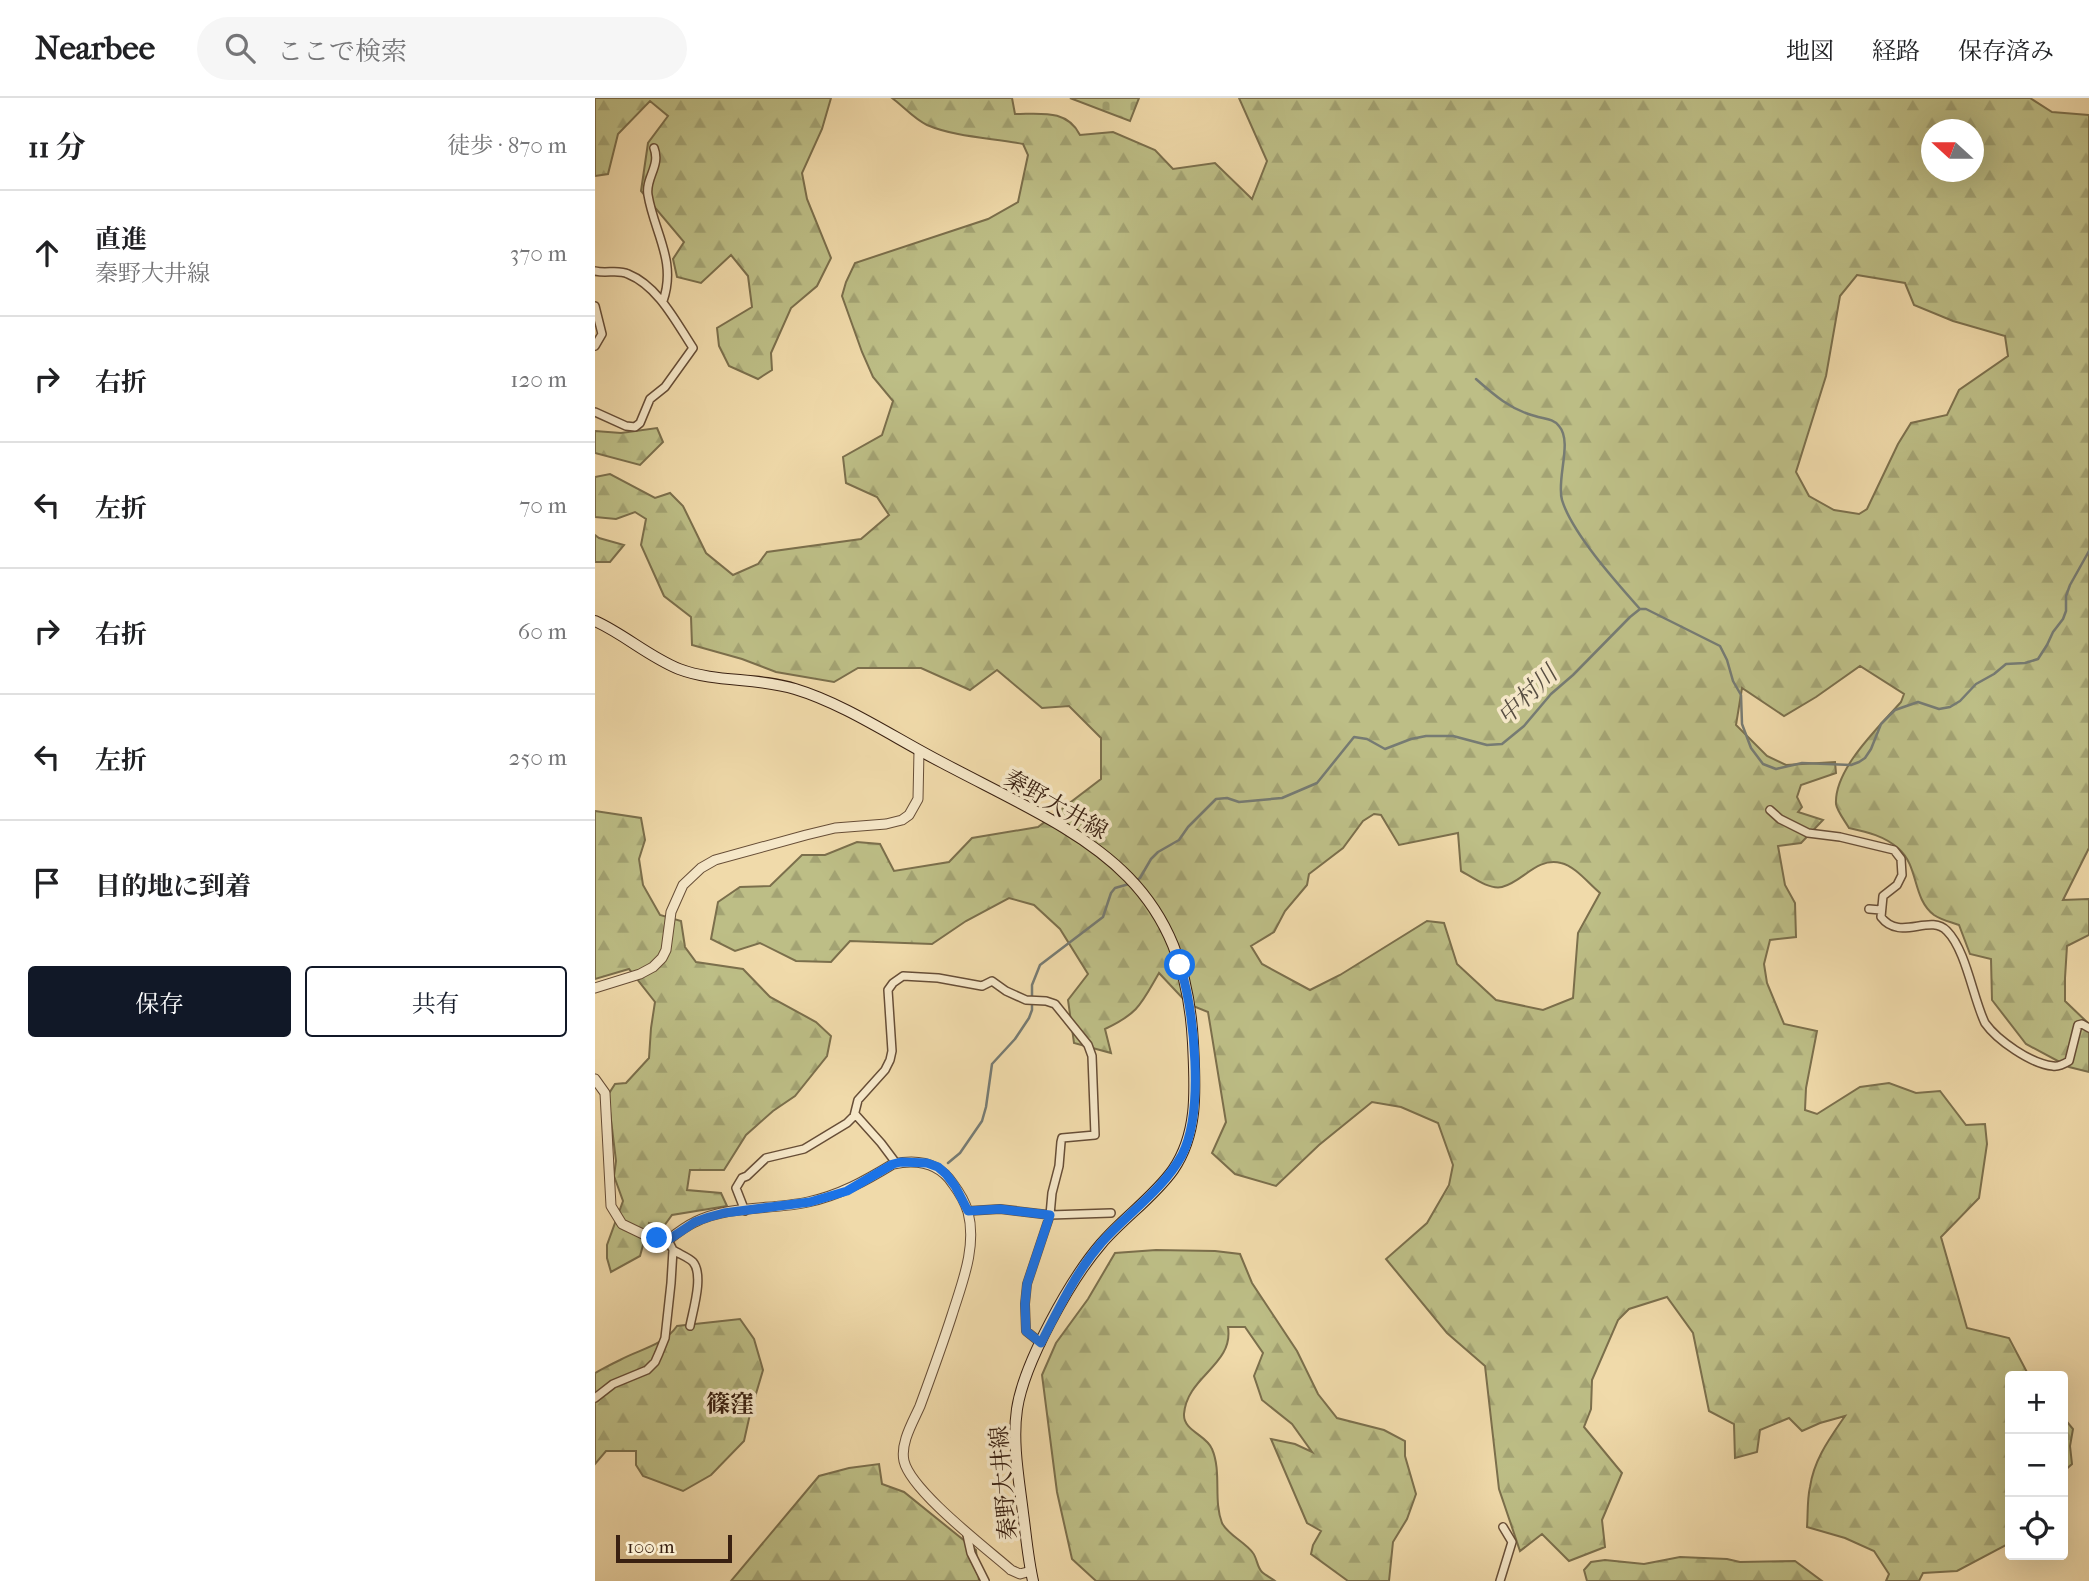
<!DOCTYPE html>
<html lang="ja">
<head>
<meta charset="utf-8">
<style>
  :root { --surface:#fff; --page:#f6f6f6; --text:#202124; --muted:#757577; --line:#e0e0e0; --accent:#111827 }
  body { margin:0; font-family:"IM FELL French Canon","Noto Serif JP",serif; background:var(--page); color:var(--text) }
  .controls { position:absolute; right:21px; bottom:21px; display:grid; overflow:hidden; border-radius:7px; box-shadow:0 7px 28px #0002 }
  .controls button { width:63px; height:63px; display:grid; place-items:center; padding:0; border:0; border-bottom:2px solid var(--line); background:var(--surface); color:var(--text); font:35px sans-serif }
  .compass { position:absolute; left:1326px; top:21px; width:63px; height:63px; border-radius:50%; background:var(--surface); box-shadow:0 7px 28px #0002; rotate:291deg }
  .scale { position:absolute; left:21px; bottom:18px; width:116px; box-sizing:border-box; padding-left:7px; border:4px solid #392011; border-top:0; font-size:19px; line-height:24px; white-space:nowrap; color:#392011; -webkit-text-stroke:5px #f5e7c8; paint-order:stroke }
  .stop { position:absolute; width:21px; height:21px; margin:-16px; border:5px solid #1a73e8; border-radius:50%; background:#fff }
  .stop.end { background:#1a73e8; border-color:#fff; box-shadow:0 2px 7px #0008 }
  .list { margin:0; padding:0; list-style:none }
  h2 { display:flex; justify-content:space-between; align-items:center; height:91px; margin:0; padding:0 28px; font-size:30px }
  h2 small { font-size:23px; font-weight:400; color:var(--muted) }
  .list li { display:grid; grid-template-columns:46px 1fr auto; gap:21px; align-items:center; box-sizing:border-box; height:126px; padding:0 28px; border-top:2px solid var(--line) }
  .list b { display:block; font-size:26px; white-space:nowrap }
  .list p { margin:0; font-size:23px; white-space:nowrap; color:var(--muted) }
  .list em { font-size:23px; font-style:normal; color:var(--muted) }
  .actions { display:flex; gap:14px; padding:21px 28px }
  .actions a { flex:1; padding:16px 0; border:2px solid var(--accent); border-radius:7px; text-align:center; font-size:24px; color:var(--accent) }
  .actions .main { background:var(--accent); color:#fff }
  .icon { flex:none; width:38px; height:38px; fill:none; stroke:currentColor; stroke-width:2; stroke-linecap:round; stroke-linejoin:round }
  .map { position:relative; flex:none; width:1494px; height:1483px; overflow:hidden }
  header { display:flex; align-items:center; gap:42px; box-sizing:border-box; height:98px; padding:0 35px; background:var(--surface); border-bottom:2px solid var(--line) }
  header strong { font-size:33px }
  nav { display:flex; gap:38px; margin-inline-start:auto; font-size:24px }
  .search { width:490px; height:63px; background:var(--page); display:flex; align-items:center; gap:18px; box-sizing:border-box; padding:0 24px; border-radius:38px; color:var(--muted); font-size:26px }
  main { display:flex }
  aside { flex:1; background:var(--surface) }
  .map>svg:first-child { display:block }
  .forest { fill:url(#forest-firs); stroke:#7b6f4c; stroke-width:2; fill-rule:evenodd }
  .cemetery { fill:url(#cemetery-stones); stroke:#7b6f4c; stroke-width:2 }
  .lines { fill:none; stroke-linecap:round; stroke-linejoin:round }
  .stream { stroke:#767b73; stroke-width:2.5 }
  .minor-casing { stroke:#674e37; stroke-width:10 }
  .tertiary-casing { stroke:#674e37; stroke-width:11 }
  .secondary-casing { stroke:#392011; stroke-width:12 }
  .minor { stroke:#f5e7c8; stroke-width:7 }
  .tertiary { stroke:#f5e7c8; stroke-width:9 }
  .secondary { stroke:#f5e7c8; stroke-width:10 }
  .route { stroke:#1a73e8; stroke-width:9 }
  .labels { text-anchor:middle; stroke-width:7; stroke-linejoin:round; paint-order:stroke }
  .street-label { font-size:23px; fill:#392011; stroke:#f5e7c8 }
  .water-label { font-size:24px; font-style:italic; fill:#584e42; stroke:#f5e7c8 }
  .neighbourhood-label { font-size:24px; font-weight:bold; fill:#392011; stroke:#f5e7c8 }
</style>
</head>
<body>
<header>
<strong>Nearbee</strong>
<div class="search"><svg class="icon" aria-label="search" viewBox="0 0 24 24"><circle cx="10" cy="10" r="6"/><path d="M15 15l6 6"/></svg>ここで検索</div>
<nav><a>地図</a><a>経路</a><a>保存済み</a></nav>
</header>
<main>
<aside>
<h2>11 分<small>徒歩 · 870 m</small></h2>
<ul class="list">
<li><svg class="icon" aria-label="ahead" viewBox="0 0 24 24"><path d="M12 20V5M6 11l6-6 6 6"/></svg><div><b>直進</b><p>秦野大井線</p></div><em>370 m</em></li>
<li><svg class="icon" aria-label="right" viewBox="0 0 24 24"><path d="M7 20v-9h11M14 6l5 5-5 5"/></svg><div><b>右折</b></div><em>120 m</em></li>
<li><svg class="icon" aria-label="left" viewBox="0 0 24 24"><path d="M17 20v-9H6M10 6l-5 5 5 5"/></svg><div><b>左折</b></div><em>70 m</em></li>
<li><svg class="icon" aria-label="right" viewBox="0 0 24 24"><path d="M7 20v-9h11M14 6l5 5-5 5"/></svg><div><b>右折</b></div><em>60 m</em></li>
<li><svg class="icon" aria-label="left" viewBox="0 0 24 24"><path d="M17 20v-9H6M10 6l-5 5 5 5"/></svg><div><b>左折</b></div><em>250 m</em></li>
<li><svg class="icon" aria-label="arrive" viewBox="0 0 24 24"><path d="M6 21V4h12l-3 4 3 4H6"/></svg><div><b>目的地に到着</b></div></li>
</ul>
<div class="actions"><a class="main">保存</a><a>共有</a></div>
</aside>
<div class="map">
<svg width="1494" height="1483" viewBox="0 0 1494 1483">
  <defs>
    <pattern id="forest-firs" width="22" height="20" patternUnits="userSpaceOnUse" patternTransform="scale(1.75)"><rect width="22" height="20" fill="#bdbe86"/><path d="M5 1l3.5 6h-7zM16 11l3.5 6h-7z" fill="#a3a373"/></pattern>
    <pattern id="cemetery-stones" width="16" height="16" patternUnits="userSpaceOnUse" patternTransform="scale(1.75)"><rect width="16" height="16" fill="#bdbe86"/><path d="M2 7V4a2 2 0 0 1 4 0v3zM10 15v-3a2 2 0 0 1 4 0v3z" fill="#a3a373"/></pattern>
  </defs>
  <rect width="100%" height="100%" fill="#f0daaa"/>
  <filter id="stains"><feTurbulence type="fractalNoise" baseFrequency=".00286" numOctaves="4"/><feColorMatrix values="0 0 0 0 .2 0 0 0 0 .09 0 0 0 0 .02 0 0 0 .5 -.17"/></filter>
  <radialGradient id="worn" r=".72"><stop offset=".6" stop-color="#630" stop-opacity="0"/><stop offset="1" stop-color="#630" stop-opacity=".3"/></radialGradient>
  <path class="forest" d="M0 0H236L227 31 207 75 212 101 236 160 222 188 196 210 176 255 177 272 163 281 134 268 124 248 122 230 157 209 153 178 136 157 106 185 82 179 78 161 89 144 46 93 53 45 73 18 55 3 23 36 13 76 0 78Z
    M297 0H417L420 16C446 16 472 11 485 37L518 34 560 52 578 71 620 65 657 101 672 63 644 0H1435L1457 14 1494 17V750L1468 802 1494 801V837L1472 848 1470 880V903L1494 926V974L1474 969 1431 946 1397 902 1396 861 1375 856 1364 827C1356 824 1346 822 1339 817 1317 800 1324 769 1304 751 1290 738 1272 734 1254 730 1250 723 1242 713 1241 706 1239 671 1284 629 1306 604L1309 596 1265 568 1221 599 1189 618 1147 590 1141 627 1172 658 1191 667 1240 664 1241 675 1206 687 1202 699 1207 709 1203 714 1228 722 1206 745 1183 748 1190 787 1200 805 1201 839 1175 842 1169 866 1172 885 1189 926 1222 933 1211 990 1210 1012 1222 1016 1265 989 1294 985 1321 995 1345 993 1371 1027 1390 1026 1392 1046 1384 1100 1346 1139 1372 1230 1414 1240 1434 1278H1415V1445L1362 1473 1328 1475 1324 1483H1291L1294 1476 1279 1453 1250 1440 1212 1429C1213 1416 1212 1402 1215 1389 1219 1361 1235 1340 1250 1318L1225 1325 1207 1333 1194 1320 1165 1332 1162 1354 1140 1360 1139 1326 1114 1313 1098 1235 1072 1199 1034 1211 1023 1222 997 1282 996 1311 989 1329 1027 1375 1007 1422 1010 1449 974 1463 947 1436 925 1453 904 1391 890 1268 852 1235 791 1161 832 1125 854 1087 858 1067 843 1025 806 1009 777 1004 724 1047 681 1088 640 1076 617 1055 631 1024 613 914 593 906 564 875C546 906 544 915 510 931L516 955 479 945 473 902 493 876 465 831 439 807 414 800 371 823 337 846 255 843 236 864 201 863 165 845 140 853 116 841 123 804 145 789 175 788 207 757H230L262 744 285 746 299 773 354 764 377 740 443 729 506 681V640L474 608 447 610 402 572 375 592 326 570H263L239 584 181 574 147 561 97 547 96 519 69 498 46 447 51 421 40 414 21 421 0 419V379L15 376 60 400 75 395 88 408 111 455 138 477 163 466 172 454 266 441 294 417 282 399 251 385 248 359 287 337 298 303 278 279 267 254 247 198 251 184 260 165 393 121 423 104 433 57 428 46C397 40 360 39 332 27 319 21 308 8 297 0ZM1336 32H1378V74H1336ZM1262 177 1310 185 1319 207 1358 223 1410 238 1413 258 1364 292 1352 317 1316 325 1303 346 1272 411 1264 416 1239 412 1214 398 1201 374 1231 278 1245 198ZM779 716 786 717 804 747 863 735 866 773C877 779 894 792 907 789 928 784 941 759 966 765 980 768 994 786 1005 795L983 835 978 900 948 912 901 902 862 866 849 825 832 823 745 877 715 892 667 866 656 848 679 834 690 813 712 787 714 776 748 750 768 723Z
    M62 330 68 344 45 367 0 355V333L26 335Z
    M0 437 4 440 29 447 15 464H0Z
    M0 713 46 720 50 742 44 761 48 787 65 817 86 823 90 849 101 864 148 871 175 899 221 924 236 938 232 958 200 998 178 1013 151 1037 129 1072H95L92 1092 126 1095 132 1108 77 1117 69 1128 54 1125 45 1158 16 1174 12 1160V1147L28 1103 19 1078 21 1063 13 997 20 986 31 985 54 960 56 930 60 904 34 871 0 881Z
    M561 1152 620 1153 645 1156 657 1185 702 1253 723 1296 742 1320 789 1332 810 1343V1358L821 1396 812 1421 798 1444 794 1483H753L716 1456 718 1447 726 1433 712 1425 676 1341 700 1346 717 1354 697 1326 667 1302 659 1278 668 1255 650 1229H633C639 1267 592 1278 589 1316 588 1333 612 1337 617 1351 627 1374 618 1402 627 1425 633 1437 650 1444 658 1455 662 1460 662 1469 667 1474 670 1477 676 1480 680 1483H501L477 1461 462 1394 447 1277 461 1245 493 1201 520 1155Z
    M145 1221 159 1241 168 1272 155 1316 149 1343 116 1377 88 1393 48 1378 41 1367V1353H11L0 1366V1275C8 1271 16 1266 25 1262 45 1251 68 1248 82 1228Z
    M1468 1319 1478 1331 1475 1348 1477 1366 1468 1374Z
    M284 1366 287 1386 309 1394 381 1452 384 1483H136L224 1378 254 1370Z
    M1085 1459 1132 1461 1145 1464 1200 1463 1227 1483H992L989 1472 996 1464 1010 1462 1049 1466Z"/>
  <path class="cemetery" d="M475 0H544L535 23Z"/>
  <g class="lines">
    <path class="stream" d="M881 281C899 297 916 312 940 318 948 321 958 320 964 328 978 344 961 381 967 402 977 435 1021 484 1045 511
      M1045 511H1051L1125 548 1132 562 1138 583 1146 597 1147 626 1156 650 1168 666 1181 671 1207 665 1256 667 1264 664 1270 660 1276 651 1286 626 1300 612 1323 604 1344 611 1355 609 1365 603 1381 586 1399 576 1411 566 1430 565 1443 561 1452 547 1458 534 1468 521 1471 513V498L1475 487 1494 453
      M540 783 545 780 556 761 563 754 584 742 593 729 621 701 632 700 644 704 687 700 722 685 759 639 772 641 790 651 816 641 831 638H858L892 647 907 646 929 628 956 596 978 577 1035 519 1045 511
      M353 1065 365 1055 387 1023 391 1009 397 966 420 941 434 920 437 912V887L445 867 508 819 516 795 520 790 534 786"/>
    <defs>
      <path id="minor" d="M59 50C66 68 50 80 53 97 59 134 82 163 68 203
        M0 173C11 176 23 171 33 176 63 188 81 224 98 250L70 289 55 301 45 325 40 329 31 328 0 314
        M0 208 7 236 0 248
        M1175 712 1185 721 1213 735 1245 739 1299 752 1306 761 1307 777 1302 787 1288 798 1286 819C1305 844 1335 815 1352 833 1371 852 1378 900 1390 925 1402 942 1436 966 1458 968 1463 969 1469 966 1474 963L1483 927 1487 926 1494 930
        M1274 811 1286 812
        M260 1016 286 1045 301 1065
        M150 1113 141 1090 147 1080 152 1078 171 1060 209 1051 252 1025 259 1018 263 1002 290 972 295 962 297 953 293 892 298 885 308 878 343 880 387 888 397 883 411 893 431 902 451 903 460 906 493 947 497 958 500 1037 467 1040 466 1044 464 1068 457 1095 455 1117 432 1186 430 1206 431 1233 446 1245
        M373 1113 405 1111 455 1117 516 1115
        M78 1152C84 1156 93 1159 98 1164 109 1177 98 1212 95 1228
        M0 1300 18 1286 52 1272 60 1264 64 1255 70 1240 76 1185 78 1152 73 1142
        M372 1437 376 1455 390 1483
        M905 1483 917 1444 908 1429"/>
      <path id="tertiary" d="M0 890 45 876 58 869 67 860 71 852 76 814 88 787 106 770 120 762 211 737 240 730 291 726 307 722 314 717 323 701 324 653
        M0 981 10 995 16 1108 27 1126 52 1138 73 1142C82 1135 91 1128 100 1124 134 1107 177 1112 213 1104 245 1097 270 1083 298 1066 322 1061 344 1064 358 1086 364 1094 370 1104 373 1114 382 1149 367 1185 357 1217 347 1248 336 1278 325 1308 318 1324 305 1345 309 1363 316 1393 391 1450 416 1472L425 1476 436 1473"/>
      <path id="secondary" d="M0 523C29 536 54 559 84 571 121 585 162 579 200 591 250 606 301 641 348 665 482 736 589 771 598 945 600 989 604 1034 578 1072 558 1100 528 1120 506 1146 475 1182 429 1265 422 1311 417 1345 424 1381 428 1415 431 1437 433 1461 438 1483"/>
    </defs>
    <use href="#minor" class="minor-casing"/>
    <use href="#tertiary" class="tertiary-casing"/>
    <use href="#secondary" class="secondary-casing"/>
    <use href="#minor" class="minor"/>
    <use href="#tertiary" class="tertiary"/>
    <use href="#secondary" class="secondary"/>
  </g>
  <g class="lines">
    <path class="route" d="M62 1140 73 1142 100 1124 114 1119 129 1115 215 1104 252 1093 298 1066 306 1064 332 1065 343 1069 351 1076 360 1088 373 1113 405 1111 455 1117 432 1186 430 1206 431 1233 446 1245C464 1210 481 1174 507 1144 533 1115 568 1092 587 1057 610 1012 599 914 585 867"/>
  </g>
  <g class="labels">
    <g class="street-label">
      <text transform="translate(461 706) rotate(30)" y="8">秦野大井線</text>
      <text transform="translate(408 1385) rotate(-95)" y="8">秦野大井線</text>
    </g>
    <g class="water-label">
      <text transform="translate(932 597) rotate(-44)" y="8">中村川</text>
    </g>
    <g class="neighbourhood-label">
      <text x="135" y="1314">篠窪</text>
    </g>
  </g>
  <rect width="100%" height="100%" filter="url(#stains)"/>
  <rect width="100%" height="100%" fill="url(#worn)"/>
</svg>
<div class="controls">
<button>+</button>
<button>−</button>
<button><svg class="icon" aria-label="locate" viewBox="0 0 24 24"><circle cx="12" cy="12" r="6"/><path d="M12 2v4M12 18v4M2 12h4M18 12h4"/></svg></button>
</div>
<svg class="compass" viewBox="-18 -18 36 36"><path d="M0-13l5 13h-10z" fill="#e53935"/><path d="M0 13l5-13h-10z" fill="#757577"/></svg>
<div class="scale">100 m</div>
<div class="stop" style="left:585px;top:867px"></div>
<div class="stop end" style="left:62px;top:1140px"></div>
</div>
</main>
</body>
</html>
